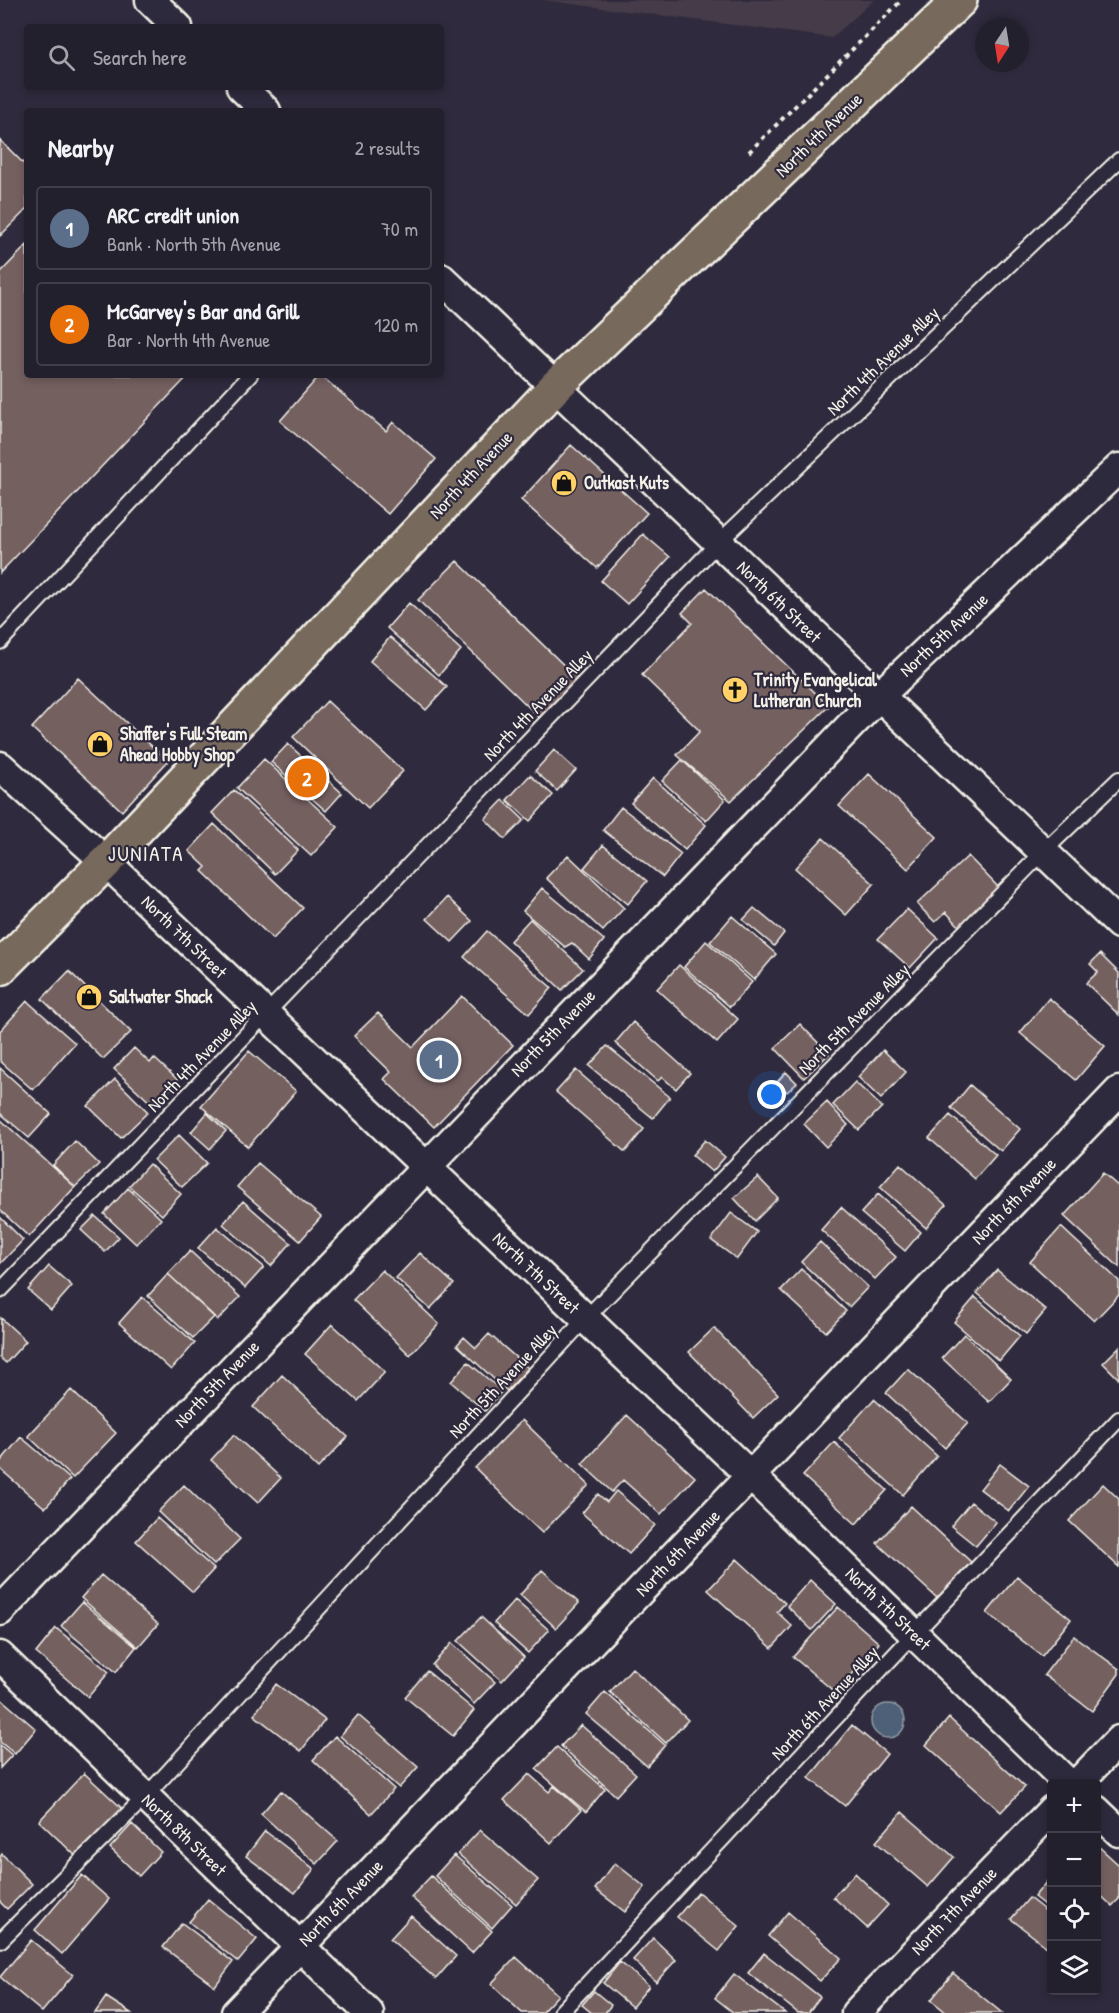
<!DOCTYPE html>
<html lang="en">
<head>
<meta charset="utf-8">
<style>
  :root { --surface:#23202e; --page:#2b2836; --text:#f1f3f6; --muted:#a3a3aa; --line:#403e4a; --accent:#1a73e8 }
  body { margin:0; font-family:"Patrick Hand",sans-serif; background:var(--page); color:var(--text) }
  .controls { position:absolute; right:18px; bottom:18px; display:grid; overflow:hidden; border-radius:6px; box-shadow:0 3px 9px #0003 }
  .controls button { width:54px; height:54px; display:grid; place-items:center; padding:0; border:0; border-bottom:2px solid var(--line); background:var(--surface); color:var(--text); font:30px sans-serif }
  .compass { position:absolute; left:975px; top:18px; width:54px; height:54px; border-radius:50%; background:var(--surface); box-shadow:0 3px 9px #0003; rotate:192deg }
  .you { position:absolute; left:772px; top:1095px; width:21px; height:21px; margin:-15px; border:4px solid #fff; border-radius:50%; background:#1a73e8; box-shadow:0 0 0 9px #1a73e833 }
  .badge { display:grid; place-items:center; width:39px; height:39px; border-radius:50%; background:var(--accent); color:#fff; font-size:20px; font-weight:700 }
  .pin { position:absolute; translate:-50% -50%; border:3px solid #fff; box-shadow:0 2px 6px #0006 }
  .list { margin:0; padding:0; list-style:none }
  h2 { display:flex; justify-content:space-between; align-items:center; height:78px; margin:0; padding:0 24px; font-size:26px }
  h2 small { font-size:20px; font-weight:400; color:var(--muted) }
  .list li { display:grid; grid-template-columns:39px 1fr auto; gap:18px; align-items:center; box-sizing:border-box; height:84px; margin:0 12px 12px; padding:0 12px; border:2px solid var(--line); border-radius:6px }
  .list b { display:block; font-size:22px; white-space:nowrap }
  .list p { margin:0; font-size:20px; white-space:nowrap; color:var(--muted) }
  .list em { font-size:20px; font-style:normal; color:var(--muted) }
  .icon { flex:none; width:33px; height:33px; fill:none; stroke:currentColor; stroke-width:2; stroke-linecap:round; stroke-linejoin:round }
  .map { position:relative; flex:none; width:1119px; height:2013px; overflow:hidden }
  .search { position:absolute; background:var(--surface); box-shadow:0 3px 9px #0003; left:24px; top:24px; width:420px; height:66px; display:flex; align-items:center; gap:15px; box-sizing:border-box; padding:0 21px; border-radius:6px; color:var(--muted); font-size:22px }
  .panel { position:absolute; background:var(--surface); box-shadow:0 3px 9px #0003; left:24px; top:108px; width:420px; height:270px; border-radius:6px }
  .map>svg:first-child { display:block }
  .built { fill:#443a48 }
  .water { fill:#4d6178; stroke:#909ba5; stroke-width:1.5 }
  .building { fill:#746061; stroke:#f4f1e8; stroke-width:1.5 }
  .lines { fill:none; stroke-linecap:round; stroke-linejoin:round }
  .lane-casing { stroke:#f4f1e8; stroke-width:18 }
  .street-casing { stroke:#f4f1e8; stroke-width:33 }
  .primary-casing { stroke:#f4f1e8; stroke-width:38 }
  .path { stroke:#f4f1e8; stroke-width:4; stroke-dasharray:4.5 4.5; stroke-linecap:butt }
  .lane { stroke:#2f2a3d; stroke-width:14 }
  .street { stroke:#2f2a3d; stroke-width:28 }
  .primary { stroke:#77695c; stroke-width:33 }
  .labels { text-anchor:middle; stroke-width:4.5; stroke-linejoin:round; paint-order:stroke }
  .street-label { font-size:18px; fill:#f4f1e8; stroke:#2f2a3d }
  .poi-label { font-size:18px; font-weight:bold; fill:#f4f1e8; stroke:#2f2a3d; text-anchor:start }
  .quarter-label { font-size:21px; letter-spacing:1.5px; fill:#f4f1e8; stroke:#2f2a3d }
</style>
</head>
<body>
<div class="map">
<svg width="1119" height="2013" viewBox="0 0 1119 2013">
  <rect width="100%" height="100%" fill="#2f2a3d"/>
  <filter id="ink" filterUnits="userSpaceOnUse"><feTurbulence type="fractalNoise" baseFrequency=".0167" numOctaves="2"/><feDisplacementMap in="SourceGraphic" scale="12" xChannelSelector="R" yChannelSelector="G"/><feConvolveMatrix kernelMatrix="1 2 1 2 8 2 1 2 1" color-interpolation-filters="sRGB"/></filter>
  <g filter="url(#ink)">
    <path class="built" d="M542 0H874L832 38Z"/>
    <path class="water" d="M871 1721a17 17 0 1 1 34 0a17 17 0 1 1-34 0Z"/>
    <path class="building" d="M0 140 27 167V209L0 236Z
      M27 245V375H189L0 573V273Z
      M320 375 386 431 393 422 436 459 388 514 280 421Z
      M571 445 647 513 597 568 521 500Z
      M643 534 670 557 627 604 601 581Z
      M457 561 579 680 541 719 418 600Z
      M706 588 829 706 731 801 677 755 700 731 642 675 692 623 682 613Z
      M409 603 461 650 439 675 387 628Z
      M390 637 447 687 426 710 370 661Z
      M78 678 168 761 122 811 32 728Z
      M327 701 403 771 368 808 293 737Z
      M288 744 342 793 326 811 271 762Z
      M554 750 576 770 557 791 535 771Z
      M264 759 338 827 311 856 237 788Z
      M682 760 725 800 706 821 662 781Z
      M869 774 937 837 908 869 839 806Z
      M530 775 553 795 530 821 507 800Z
      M653 778 706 825 685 850 631 803Z
      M234 790 298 850 275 874 212 813Z
      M503 800 524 820 505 839 485 819Z
      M621 807 681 854 663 877 603 830Z
      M214 824 303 908 273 939 202 871 206 867 189 851Z
      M823 838 874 884 846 915 795 868Z
      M603 845 647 881 628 904 584 868Z
      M568 855 624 908 603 931 546 878Z
      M968 856 1000 889 960 927 946 912 935 922 917 904Z
      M542 888 604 940 589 959 572 943 565 947 523 911Z
      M447 897 472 921 452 942 427 919Z
      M754 908 784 933 774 946 743 920Z
      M907 909 938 938 910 968 878 939Z
      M732 916 776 954 754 980 710 942Z
      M530 919 583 969 562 990 510 941Z
      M487 931 552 988 529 1014 464 957Z
      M706 941 752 982 730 1007 684 967Z
      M1100 954 1119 973V1015L1086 983 1098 972 1090 964Z
      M679 965 738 1019 717 1043 657 989Z
      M69 971 131 1032 103 1059 42 999Z
      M462 996 513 1045 434 1127 384 1079 391 1072 354 1036 378 1013 413 1047Z
      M1049 998 1105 1046 1076 1080 1020 1033Z
      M27 1001 75 1043 33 1090 0 1061V1031Z
      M633 1022 690 1073 676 1089 662 1077 658 1081 615 1043Z
      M800 1024 829 1054 804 1078 775 1048Z
      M607 1046 670 1097 653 1118 589 1066Z
      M134 1048 150 1063 154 1058 178 1080 154 1106 114 1069Z
      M883 1050 906 1072 881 1099 858 1077Z
      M249 1051 296 1091 248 1147 201 1106Z
      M0 1068 51 1114 29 1138 0 1113Z
      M576 1070 644 1129 625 1152 556 1092Z
      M786 1072 797 1083 787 1092 777 1082Z
      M115 1079 148 1112 121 1138 88 1106Z
      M855 1082 882 1107 859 1130 833 1105Z
      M970 1085 1020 1129 1001 1151 951 1108Z
      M827 1102 848 1125 826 1147 804 1124Z
      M207 1113 226 1131 210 1149 191 1132Z
      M950 1115 996 1155 975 1179 929 1138Z
      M0 1119 75 1187 29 1237 0 1210Z
      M179 1135 207 1163 182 1187 154 1160Z
      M705 1140 725 1157 712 1172 692 1155Z
      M75 1141 99 1164 75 1187 53 1165Z
      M258 1163 321 1217 300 1241 237 1187Z
      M149 1164 181 1194 162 1215 129 1186Z
      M900 1164 946 1205 926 1228 880 1187Z
      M1103 1173 1119 1187V1267L1064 1216Z
      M758 1177 778 1198 755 1221 734 1198Z
      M128 1188 161 1219 136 1244 104 1214Z
      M878 1194 921 1232 905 1251 861 1213Z
      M243 1201 291 1243 271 1266 223 1224Z
      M841 1207 896 1257 875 1279 821 1230Z
      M731 1213 757 1232 737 1259 711 1240Z
      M95 1216 119 1237 105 1252 81 1230Z
      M0 1217 23 1240 0 1264Z
      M217 1227 264 1267 245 1288 198 1248Z
      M1061 1227 1119 1281V1295L1094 1321 1030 1262Z
      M820 1242 868 1287 849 1307 801 1262Z
      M190 1251 240 1297 218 1320 168 1274Z
      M420 1253 454 1284 430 1309 396 1278Z
      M49 1266 72 1286 51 1310 28 1290Z
      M801 1269 846 1311 826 1332 781 1290Z
      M382 1270 439 1324 410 1355 353 1300Z
      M997 1270 1046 1310 1026 1334 977 1293Z
      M168 1274 214 1317 193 1338 148 1296Z
      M142 1297 195 1343 171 1370 119 1323Z
      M975 1297 1020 1336 999 1361 954 1322Z
      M1 1318 26 1341 6 1363 0 1358Z
      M332 1324 385 1372 358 1401 305 1354Z
      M714 1328 778 1394 753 1418 689 1352Z
      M489 1334 528 1368 507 1391 457 1345 464 1337 476 1348Z
      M964 1334 1011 1379 989 1402 942 1358Z
      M1119 1347V1379L1103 1363Z
      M468 1362 502 1391 485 1411 451 1382Z
      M908 1369 968 1423 945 1448 886 1393Z
      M282 1375 348 1437 318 1468 253 1407Z
      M71 1390 116 1433 73 1478 28 1436Z
      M874 1399 937 1456 903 1495 839 1438Z
      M627 1415 695 1477 661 1514 623 1480 612 1492 582 1464Z
      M522 1420 589 1485 542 1533 475 1468Z
      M234 1435 281 1478 258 1503 211 1460Z
      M21 1437 70 1479 45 1508 0 1469V1462Z
      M834 1442 887 1490 856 1524 803 1476Z
      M1000 1464 1029 1486 1009 1511 980 1489Z
      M1103 1484 1119 1499V1567L1069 1521Z
      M184 1485 240 1539 214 1565 158 1512Z
      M616 1491 655 1525 629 1554 582 1513 598 1494 607 1502Z
      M971 1502 996 1522 976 1546 951 1526Z
      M911 1506 971 1562 937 1598 877 1543Z
      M157 1518 214 1569 193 1592 136 1541Z
      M737 1559 785 1603 777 1612 792 1626 772 1648 708 1590Z
      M542 1570 579 1603 556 1628 520 1595Z
      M101 1575 158 1624 138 1647 81 1598Z
      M1017 1576 1071 1619 1042 1656 987 1613Z
      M810 1580 836 1604 812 1630 787 1606Z
      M515 1600 549 1630 528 1653 494 1623Z
      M82 1602 136 1647 116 1672 61 1626Z
      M838 1607 879 1643 836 1693 793 1657Z
      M481 1617 524 1657 502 1681 458 1641Z
      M56 1628 109 1672 88 1697 36 1653Z
      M1074 1636 1119 1669V1674L1092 1711 1044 1675Z
      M452 1643 495 1682 474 1704 432 1665Z
      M632 1668 688 1720 666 1743 610 1692Z
      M427 1671 474 1710 453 1736 405 1697Z
      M276 1684 325 1720 301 1751 254 1715Z
      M605 1692 665 1745 647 1766 586 1714Z
      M0 1698 36 1729 15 1754 0 1742Z
      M358 1715 418 1767 399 1788 340 1736Z
      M949 1718 1025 1787 1001 1812 926 1745Z
      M581 1725 636 1774 616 1796 561 1746Z
      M852 1725 887 1754 845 1806 809 1778Z
      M335 1736 394 1789 371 1814 313 1760Z
      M0 1745 12 1755 0 1768Z
      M557 1747 605 1789 586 1812 536 1769Z
      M84 1773 126 1812 80 1860 39 1821Z
      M529 1774 549 1792 554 1786 581 1810 551 1843 504 1800Z
      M281 1791 338 1841 317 1864 261 1814Z
      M902 1812 954 1857 928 1887 876 1842Z
      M132 1824 161 1852 139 1876 110 1848Z
      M480 1830 538 1880 516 1904 458 1854Z
      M265 1831 314 1869 295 1893 246 1856Z
      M1096 1844 1119 1865V1899L1112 1906 1096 1891Z
      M2 1854 32 1884 7 1909 0 1902V1857Z
      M454 1855 512 1905 492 1928 435 1876Z
      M615 1863 645 1887 625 1912 595 1889Z
      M855 1873 888 1905 867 1928 833 1897Z
      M82 1875 109 1899 62 1954 35 1930Z
      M1052 1875V1911L1034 1897Z
      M431 1876 492 1931 472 1953 411 1897Z
      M698 1892 739 1926 719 1951 677 1917Z
      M1029 1898 1052 1916V1951L1011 1919Z
      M208 1899 257 1939 238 1962 189 1922Z
      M788 1912 841 1958 820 1981 768 1936Z
      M411 1916 456 1956 436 1979 390 1939Z
      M182 1923 233 1962 215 1986 163 1947Z
      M653 1938 676 1960 656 1982 633 1960Z
      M31 1940 73 1975 42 2012 0 1977Z
      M764 1953 820 1997 808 2013H798L748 1973Z
      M516 1957 558 1995 541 2013H522L491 1984Z
      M620 1962 649 1986 632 2007 603 1983Z
      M953 1973 1002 2013H947L931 2000Z
      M734 1974 785 2013H734L715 1998Z
      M594 1991 611 2005 605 2013H592L582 2005Z
      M106 1997 131 2013H95Z"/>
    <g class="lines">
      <defs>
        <path id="lane" d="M0 642 250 375
          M0 1291 717 544 1119 160
          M0 1941 145 1797 585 1319 1043 852 1119 779
          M560 2013 914 1634 1119 1419"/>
        <path id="street" d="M150 0 178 27
          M241 87 266 111
          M441 278 1119 924
          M0 766 106 862 752 1477 1069 1784
          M0 1611 878 697 1119 468
          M0 1656 369 2013
          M1077 1784 1119 1740
          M1096 1810 1119 1832
          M236 2013 1119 1091
          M856 2013 1052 1810"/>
        <path id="primary" d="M0 968 106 862 555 387 960 0"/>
      </defs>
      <use href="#lane" class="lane-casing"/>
      <use href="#street" class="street-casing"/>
      <use href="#primary" class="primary-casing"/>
      <path class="path" d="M749 152 902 0"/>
      <use href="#lane" class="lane"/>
      <use href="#street" class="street"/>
      <use href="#primary" class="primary"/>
    </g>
  </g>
  <defs>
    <symbol id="shop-disc" viewBox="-11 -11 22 22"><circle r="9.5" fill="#ffd166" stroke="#2f2a3d"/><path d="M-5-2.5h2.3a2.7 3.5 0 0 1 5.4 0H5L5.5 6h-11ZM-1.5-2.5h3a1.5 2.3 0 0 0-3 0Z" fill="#111"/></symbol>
    <symbol id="church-disc" viewBox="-11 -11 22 22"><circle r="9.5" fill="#ffd166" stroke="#2f2a3d"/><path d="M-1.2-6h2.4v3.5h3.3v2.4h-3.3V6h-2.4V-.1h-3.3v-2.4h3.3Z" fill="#111"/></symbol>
  </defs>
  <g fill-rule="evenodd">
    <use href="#shop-disc" x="549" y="468" width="30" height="30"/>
    <use href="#church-disc" x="720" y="675" width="30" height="30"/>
    <use href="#shop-disc" x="85" y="729" width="30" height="30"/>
    <use href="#shop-disc" x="74" y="982" width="30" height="30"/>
  </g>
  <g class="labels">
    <g class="street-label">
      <text transform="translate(819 135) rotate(-44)" y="6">North 4th Avenue</text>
      <text transform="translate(883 361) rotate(-44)" y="6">North 4th Avenue Alley</text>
      <text transform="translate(471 475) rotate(-47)" y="6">North 4th Avenue</text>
      <text transform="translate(779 602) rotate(44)" y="6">North 6th Street</text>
      <text transform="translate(944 635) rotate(-43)" y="6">North 5th Avenue</text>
      <text transform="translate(538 705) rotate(-46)" y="6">North 4th Avenue Alley</text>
      <text transform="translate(184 937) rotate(44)" y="6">North 7th Street</text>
      <text transform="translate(854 1019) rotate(-45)" y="6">North 5th Avenue Alley</text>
      <text transform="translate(553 1033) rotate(-46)" y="6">North 5th Avenue</text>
      <text transform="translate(202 1056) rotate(-46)" y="6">North 4th Avenue Alley</text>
      <text transform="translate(1014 1201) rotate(-46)" y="6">North 6th Avenue</text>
      <text transform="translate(536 1273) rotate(43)" y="6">North 7th Street</text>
      <text transform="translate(503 1381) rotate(-47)" y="6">North 5th Avenue Alley</text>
      <text transform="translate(217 1384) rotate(-46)" y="6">North 5th Avenue</text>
      <text transform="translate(678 1553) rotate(-46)" y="6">North 6th Avenue</text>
      <text transform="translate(888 1609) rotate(44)" y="6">North 7th Street</text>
      <text transform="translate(825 1703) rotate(-47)" y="6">North 6th Avenue Alley</text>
      <text transform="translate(184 1835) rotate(44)" y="6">North 8th Street</text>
      <text transform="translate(341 1903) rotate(-46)" y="6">North 6th Avenue</text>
      <text transform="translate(954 1911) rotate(-46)" y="6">North 7th Avenue</text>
    </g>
    <g class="poi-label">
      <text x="584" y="489">Outkast Kuts</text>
      <text x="754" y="686">Trinity Evangelical<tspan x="754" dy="21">Lutheran Church</tspan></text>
      <text x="120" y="740">Shaffer's Full Steam<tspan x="120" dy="21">Ahead Hobby Shop</tspan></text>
      <text x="109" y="1003">Saltwater Shack</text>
    </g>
    <g class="quarter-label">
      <text x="146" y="861">JUNIATA</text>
    </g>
  </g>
</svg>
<div class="controls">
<button>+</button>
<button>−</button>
<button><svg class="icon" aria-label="locate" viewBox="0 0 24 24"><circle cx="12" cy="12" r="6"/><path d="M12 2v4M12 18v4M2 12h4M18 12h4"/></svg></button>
<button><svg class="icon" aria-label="layers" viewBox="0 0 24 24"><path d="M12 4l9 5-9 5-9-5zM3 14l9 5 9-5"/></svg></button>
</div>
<svg class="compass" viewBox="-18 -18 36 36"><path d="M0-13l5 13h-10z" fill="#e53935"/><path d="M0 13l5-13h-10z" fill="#a3a3aa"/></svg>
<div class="you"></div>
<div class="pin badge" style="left:439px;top:1060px;background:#5c6f8a">1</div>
<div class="pin badge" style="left:307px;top:778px;background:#e8710a">2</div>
<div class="search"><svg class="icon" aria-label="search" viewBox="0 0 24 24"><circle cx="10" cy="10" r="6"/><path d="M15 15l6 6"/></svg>Search here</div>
<section class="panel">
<h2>Nearby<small>2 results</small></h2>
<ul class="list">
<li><span class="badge" style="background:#5c6f8a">1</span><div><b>ARC credit union</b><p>Bank · North 5th Avenue</p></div><em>70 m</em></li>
<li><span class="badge" style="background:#e8710a">2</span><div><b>McGarvey's Bar and Grill</b><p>Bar · North 4th Avenue</p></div><em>120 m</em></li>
</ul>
</section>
</div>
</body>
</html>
